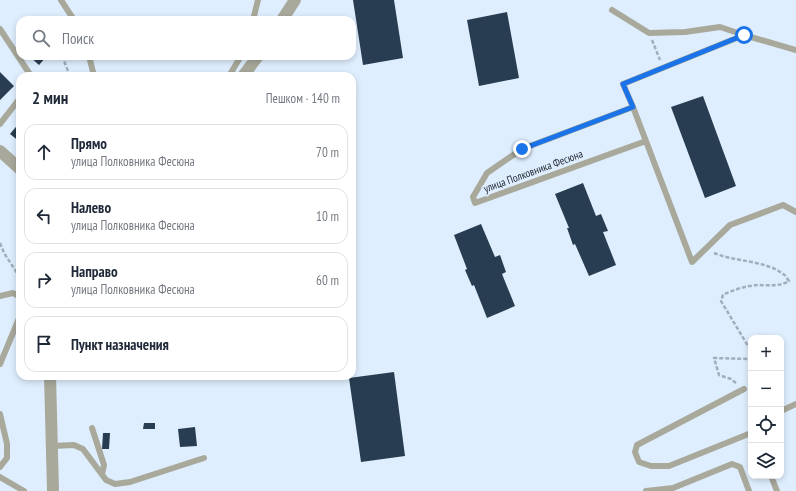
<!DOCTYPE html>
<html lang="ru">
<head>
<meta charset="utf-8">
<style>
  :root { --surface:#fff; --page:#f2f2f3; --text:#1f2937; --muted:#747a83; --line:#e0e1e3 }
  body { margin:0; font-family:"PT Sans Narrow",sans-serif; background:var(--page); color:var(--text) }
  .controls { position:absolute; right:12px; bottom:12px; display:grid; overflow:hidden; border-radius:8px; box-shadow:0 2px 6px #0003 }
  .controls button { width:36px; height:36px; display:grid; place-items:center; padding:0; border:0; border-bottom:1px solid var(--line); background:var(--surface); color:var(--text); font:20px sans-serif }
  .stop { position:absolute; width:12px; height:12px; margin:-9px; border:3px solid #1a73e8; border-radius:50%; background:#fff }
  .stop.end { background:#1a73e8; border-color:#fff; box-shadow:0 1px 4px #0008 }
  .list { margin:0; padding:0; list-style:none }
  h2 { display:flex; justify-content:space-between; align-items:center; height:52px; margin:0; padding:0 16px; font-size:17px }
  h2 small { font-size:13px; font-weight:400; color:var(--muted) }
  .list li { display:grid; grid-template-columns:26px 1fr auto; gap:12px; align-items:center; box-sizing:border-box; height:56px; margin:0 8px 8px; padding:0 8px; border:1px solid var(--line); border-radius:12px }
  .list b { display:block; font-size:15px; white-space:nowrap }
  .list p { margin:0; font-size:13px; white-space:nowrap; color:var(--muted) }
  .list em { font-size:13px; font-style:normal; color:var(--muted) }
  .icon { flex:none; width:22px; height:22px; fill:none; stroke:currentColor; stroke-width:2; stroke-linecap:round; stroke-linejoin:round }
  .map { position:relative; flex:none; width:796px; height:491px; overflow:hidden }
  .search { position:absolute; background:var(--surface); box-shadow:0 2px 6px #0003; left:16px; top:16px; width:340px; height:44px; display:flex; align-items:center; gap:10px; box-sizing:border-box; padding:0 14px; border-radius:12px; color:var(--muted); font-size:15px }
  .panel { position:absolute; background:var(--surface); box-shadow:0 2px 6px #0003; left:16px; top:72px; width:340px; height:308px; border-radius:12px }
  .map>svg:first-child { display:block }
  .building { fill:#283d51 }
  .lines { fill:none; stroke-linecap:round; stroke-linejoin:round }
  .path { stroke:#a1aebb; stroke-width:2.5; stroke-dasharray:4 2; stroke-linecap:butt }
  .lane { stroke:#a8a99b; stroke-width:6 }
  .street { stroke:#a8a99b; stroke-width:12 }
  .route { stroke:#1a73e8; stroke-width:5 }
  .labels { text-anchor:middle; stroke-width:4; stroke-linejoin:round; paint-order:stroke }
  .street-label { font-size:11px; fill:#1b242d; stroke:#dfeefe }
</style>
</head>
<body>
<div class="map">
<svg width="796" height="491" viewBox="0 0 796 491">
  <rect width="100%" height="100%" fill="#dfeefe"/>
  <path class="building" d="M353 0H394L403 58 363 65Z
    M507 12 519 78 479 86 467 20Z
    M29 56H47L39 65Z
    M0 72 14 86 0 100Z
    M703 96 736 186 705 198 671 107Z
    M20 122V142L10 134Z
    M583 183 596 216 601 214 608 231 603 232 616 265 589 276 575 244 573 245 567 228H569L555 194Z
    M481 224 495 257 500 255 506 272 502 274 515 306 487 318 474 285 472 286 465 270 467 269 454 235Z
    M394 372 405 456 361 462 349 378Z
    M144 423H155V429H143Z
    M195 427 197 446 180 447 178 429Z
    M103 433H110L109 449H102Z"/>
  <g class="lines">
    <path class="path" d="M652 40 660 60
      M62 56 70 76
      M0 243 4 253 19 276 20 286
      M714 253C735 262 765 260 783 274 786 275 787 279 789 281 779 287 768 285 757 285 746 286 732 290 723 295L721 301 751 351
      M736 383 731 379 719 375 714 358 749 359 751 356"/>
    <path class="lane" d="M61 0 74 20
      M612 10 649 33 685 32 720 27 744 35
      M253 20 258 0
      M0 29 31 76
      M89 56 94 76
      M229 76 241 56
      M633 107 692 262 730 225 783 205 796 212
      M0 124 20 98
      M646 141 475 203 473 197 487 173 522 149 633 107 623 84 744 35 796 50
      M0 296 13 293 20 297
      M0 364 20 316
      M744 389 637 445 635 452 639 462 651 466H669L751 433
      M781 411 796 404
      M0 414 7 444V458L0 467
      M92 428 104 465 102 474
      M52 446 74 445 83 449 106 480 115 484 130 482 204 458
      M771 476 777 491
      M0 477 24 491
      M646 491 673 488 732 464 740 467 749 491"/>
    <path class="street" d="M282 20 295 0
      M243 76 258 56
      M0 151 20 169
      M50 376 53 491"/>
  </g>
  <g class="lines">
    <path class="route" d="M522 149 633 107 623 84 744 35"/>
  </g>
  <g class="labels">
    <g class="street-label">
      <text transform="translate(533 171) rotate(-20)" y="4">улица Полковника Фесюна</text>
    </g>
  </g>
</svg>
<div class="controls">
<button>+</button>
<button>−</button>
<button><svg class="icon" aria-label="locate" viewBox="0 0 24 24"><circle cx="12" cy="12" r="6"/><path d="M12 2v4M12 18v4M2 12h4M18 12h4"/></svg></button>
<button><svg class="icon" aria-label="layers" viewBox="0 0 24 24"><path d="M12 4l9 5-9 5-9-5zM3 14l9 5 9-5"/></svg></button>
</div>
<div class="stop" style="left:744px;top:35px"></div>
<div class="stop end" style="left:522px;top:149px"></div>
<div class="search"><svg class="icon" aria-label="search" viewBox="0 0 24 24"><circle cx="10" cy="10" r="6"/><path d="M15 15l6 6"/></svg>Поиск</div>
<section class="panel">
<h2>2 мин<small>Пешком · 140 m</small></h2>
<ul class="list">
<li><svg class="icon" aria-label="ahead" viewBox="0 0 24 24"><path d="M12 20V5M6 11l6-6 6 6"/></svg><div><b>Прямо</b><p>улица Полковника Фесюна</p></div><em>70 m</em></li>
<li><svg class="icon" aria-label="left" viewBox="0 0 24 24"><path d="M17 20v-9H6M10 6l-5 5 5 5"/></svg><div><b>Налево</b><p>улица Полковника Фесюна</p></div><em>10 m</em></li>
<li><svg class="icon" aria-label="right" viewBox="0 0 24 24"><path d="M7 20v-9h11M14 6l5 5-5 5"/></svg><div><b>Направо</b><p>улица Полковника Фесюна</p></div><em>60 m</em></li>
<li><svg class="icon" aria-label="arrive" viewBox="0 0 24 24"><path d="M6 21V4h12l-3 4 3 4H6"/></svg><div><b>Пункт назначения</b></div></li>
</ul>
</section>
</div>
</body>
</html>
